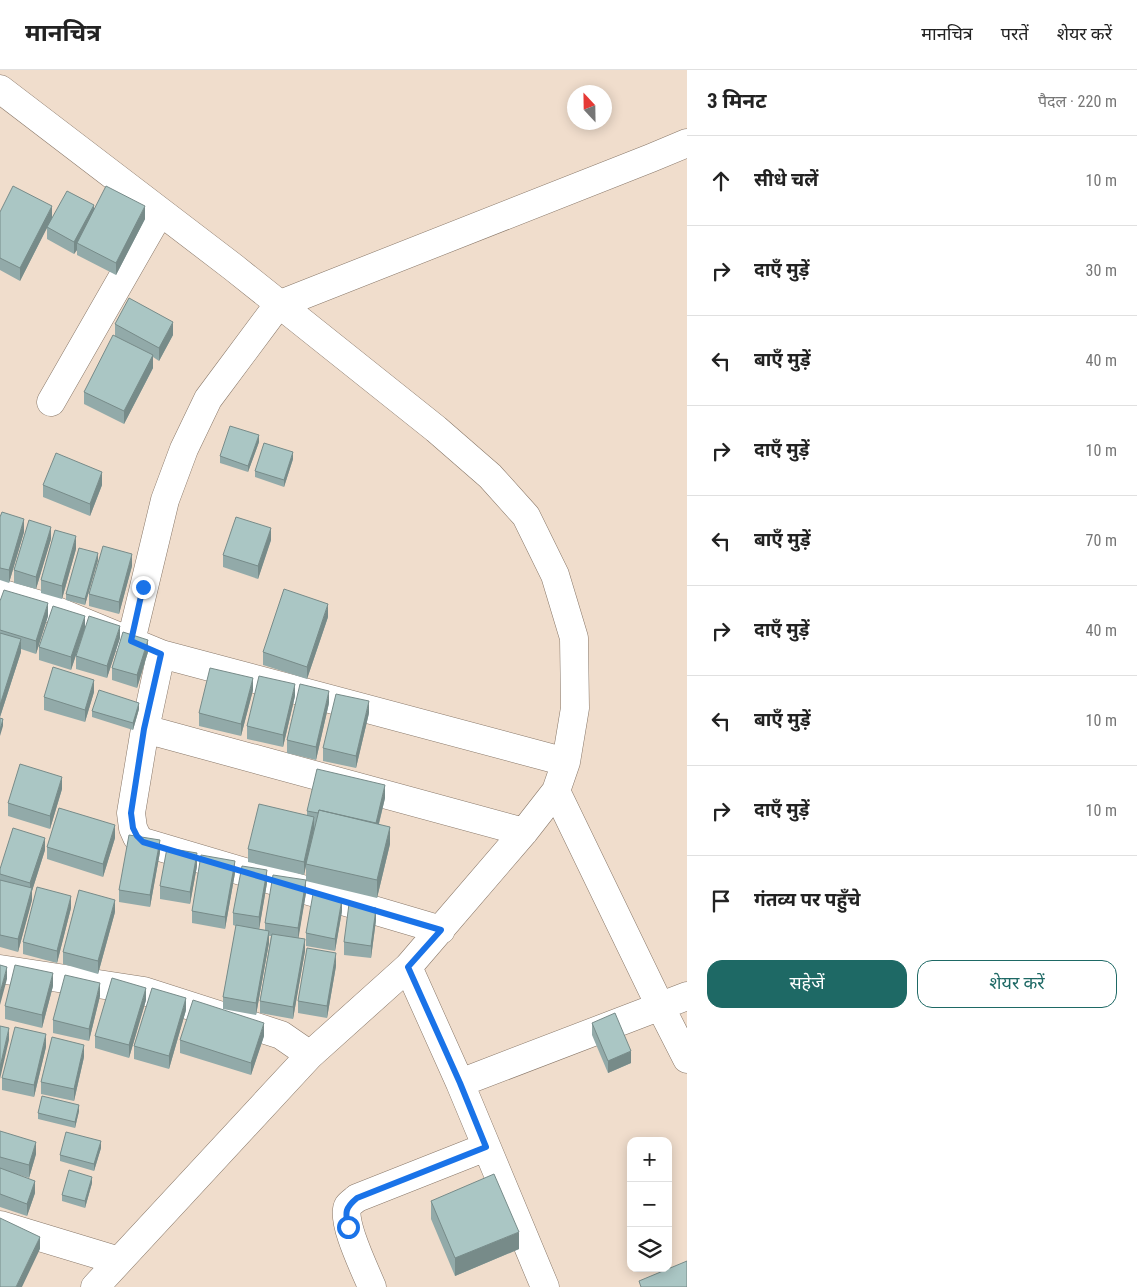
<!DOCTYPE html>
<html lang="hi">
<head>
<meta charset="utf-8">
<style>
  :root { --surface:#fff; --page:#f2f2f2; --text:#222; --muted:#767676; --line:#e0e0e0; --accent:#1e6965 }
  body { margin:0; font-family:"Roboto Condensed","Noto Sans Devanagari",sans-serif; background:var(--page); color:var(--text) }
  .controls { position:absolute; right:15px; bottom:15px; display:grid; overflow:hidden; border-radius:10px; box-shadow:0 2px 12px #0003 }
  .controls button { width:45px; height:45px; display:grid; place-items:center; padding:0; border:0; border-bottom:1px solid var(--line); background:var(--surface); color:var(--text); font:25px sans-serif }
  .compass { position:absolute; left:567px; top:15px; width:45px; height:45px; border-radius:50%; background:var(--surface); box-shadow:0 2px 12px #0003; rotate:338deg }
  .stop { position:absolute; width:15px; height:15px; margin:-11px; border:4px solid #1a73e8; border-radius:50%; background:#fff }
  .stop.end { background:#1a73e8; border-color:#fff; box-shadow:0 1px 5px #0008 }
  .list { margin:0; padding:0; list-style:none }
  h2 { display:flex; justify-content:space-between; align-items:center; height:65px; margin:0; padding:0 20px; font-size:21px }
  h2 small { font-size:16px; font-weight:400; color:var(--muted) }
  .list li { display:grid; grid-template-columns:32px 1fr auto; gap:15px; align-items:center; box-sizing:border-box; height:90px; padding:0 20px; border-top:1px solid var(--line) }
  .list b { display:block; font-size:19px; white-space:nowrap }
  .list em { font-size:16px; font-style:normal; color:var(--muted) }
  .actions { display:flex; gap:10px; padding:15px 20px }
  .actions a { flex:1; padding:11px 0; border:1px solid var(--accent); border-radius:15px; text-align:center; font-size:18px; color:var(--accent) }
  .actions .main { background:var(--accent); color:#fff }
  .icon { flex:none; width:28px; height:28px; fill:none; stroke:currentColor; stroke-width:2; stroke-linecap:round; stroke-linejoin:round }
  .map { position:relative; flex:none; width:687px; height:1217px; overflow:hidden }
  header { display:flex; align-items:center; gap:30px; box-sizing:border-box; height:70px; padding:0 25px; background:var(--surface); border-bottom:1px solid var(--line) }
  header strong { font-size:24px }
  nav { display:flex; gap:28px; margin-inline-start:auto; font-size:18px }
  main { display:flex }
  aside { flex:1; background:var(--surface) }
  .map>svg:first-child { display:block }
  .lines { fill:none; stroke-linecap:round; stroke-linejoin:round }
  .street-casing { stroke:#887768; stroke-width:29 }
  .street { stroke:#fff; stroke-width:28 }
  .wall { fill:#92aaa9 }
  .shaded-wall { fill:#778b89 }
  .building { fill:#aac6c4; stroke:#778b89 }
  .route { stroke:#1a73e8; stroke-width:6 }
</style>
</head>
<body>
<header>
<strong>मानचित्र</strong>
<nav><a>मानचित्र</a><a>परतें</a><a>शेयर करें</a></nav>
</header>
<main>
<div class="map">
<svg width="687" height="1217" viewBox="0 0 687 1217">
  <rect width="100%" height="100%" fill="#f0ddcc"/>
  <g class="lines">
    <defs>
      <path id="street" d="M0 19 233 197 436 359 490 406 526 446 555 505 574 568 575 638 566 692 556 721 524 762 408 897 310 985 95 1217
        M51 332 160 142
        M0 523 47 537 161 584 145 659 131 743 133 758 137 767 143 772 441 860
        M131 571 165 430 184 379 208 329 278 235 651 88 687 73
        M161 584 566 692
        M145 659 524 762
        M556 721 660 936 687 989
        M408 897 460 1013 545 1217
        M0 899 144 921 281 965 310 985
        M460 1013 687 926
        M0 1155 119 1191
        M372 1217C366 1202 340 1149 348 1136 350 1133 355 1130 357 1128L486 1077"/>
    </defs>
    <use href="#street" class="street-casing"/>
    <use href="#street" class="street"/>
  </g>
  <path class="wall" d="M94 139 145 149 116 205 77 185V180L74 184 47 169V158L20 211 0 200V142L52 148Z
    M115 254 173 265 159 291 153 287V298L124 354 84 334V322L115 266Z
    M259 372 248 402 220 393V386Z
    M293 389 284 417 255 407V401Z
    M43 415H102L90 446 43 427Z
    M0 447 24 462 9 513 0 510Z
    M51 469 36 519 14 513V500Z
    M271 470 258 509 223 497V485Z
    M76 479 62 529 41 523V510Z
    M98 490 85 535 66 530V524Z
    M132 496 119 544 89 536V524Z
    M0 531 48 546 36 584 21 579V582L0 647Z
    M328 547 307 609 263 595V582Z
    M85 558 71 600 39 590V577Z
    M120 568 107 608 76 599V586Z
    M148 582 137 618 112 610V598Z
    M253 620 241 666 199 656V643Z
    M94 622 85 652 44 640V627Z
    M295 626 283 677 247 669V656Z
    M329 633 316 690 287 683V670Z
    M139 639 133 660 92 647V641Z
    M369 643 356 698 323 691V678Z
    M62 719 50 759 8 746V733Z
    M385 728 379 754 390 774 377 828 306 811V823L298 868 305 881 293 949 260 943V931L271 866H269V873L256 945 223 939V927L236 856 233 855V843L267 813 259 859 265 860V853L306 810V796L304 805 248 792V779L307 745V741Z
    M115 768 103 807 47 789V777Z
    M45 780 32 821V830L18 882 0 877V799Z
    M160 782 150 837 119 832V820Z
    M197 796 190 834 160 829V816Z
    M235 803 225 859 192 853V841Z
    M71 838 57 893 23 884V872Z
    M342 841 335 881 306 876V863Z
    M115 842 98 904 63 894V882Z
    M376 850 371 888 344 885V872Z
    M336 896 327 948 298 943V931Z
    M53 916 42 958 5 949V936Z
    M100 926 89 971 53 963V950Z
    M146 930 129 988 95 978V966Z
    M186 940 169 999 134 989V976Z
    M592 953 631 993 608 1003 592 965Z
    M264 966 251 1005 180 983V970Z
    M46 977 34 1027 2 1020V1008Z
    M84 987 74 1031 41 1024V1012Z
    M79 1041 75 1058 38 1049V1043Z
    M0 1061 36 1084 29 1108 13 1103 35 1123 27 1146 0 1137Z
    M101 1078 94 1101 60 1091V1085Z
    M92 1113 85 1138 62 1131V1125Z
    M431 1131 519 1179 455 1206 431 1149Z"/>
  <path class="shaded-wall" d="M94 135V148L77 173V180L74 184V172Z
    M52 136V148L20 211V198Z
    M145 136V149L116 205V193Z
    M173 252V265L159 291V278Z
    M153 285V298L124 354V341Z
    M259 365V372L248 402V396Z
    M293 382V389L284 417V410Z
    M102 402V415L90 446V434Z
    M24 449V462L9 513V500Z
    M51 457V469L36 519V507Z
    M271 458V470L258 509V496Z
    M76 466V479L62 529V516Z
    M98 483V490L85 535V529Z
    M132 484V496L119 544V532Z
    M48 533V546L36 584V571Z
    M328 534V547L307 609V597Z
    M85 546V558L71 600V587Z
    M120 556V568L107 608V596Z
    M21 569V582L0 647V635Z
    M148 570V582L137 618V605Z
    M253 608V620L241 666V654Z
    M94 610V622L85 652V640Z
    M295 614V626L283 677V665Z
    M329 621V633L316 690V677Z
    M369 631V643L356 698V686Z
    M139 633V639L133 660V653Z
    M3 649V656L0 666V660Z
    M62 707V719L50 759V746Z
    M385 715V728L375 769V756Z
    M314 747V759L304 805V792Z
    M115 755V768L103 807V794Z
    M390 757V774L377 828V810Z
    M45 768V780L32 821V830L18 882V869L30 823V813Z
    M160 770V782L150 837V825Z
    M197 783V796L190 834V822Z
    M235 791V803L225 859V847Z
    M267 800V813L259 860V847Z
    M306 810V823L298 871V858Z
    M71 826V838L57 893V881Z
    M342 829V841L335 881V869Z
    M115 830V842L98 904V891Z
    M376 838V850L371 888V876Z
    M269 861V873L256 945V933Z
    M305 869V881L293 949V937Z
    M336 883V896L327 948V936Z
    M7 897V909L0 935V923Z
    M53 903V916L42 958V945Z
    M100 913V926L89 971V959Z
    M146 918V930L129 988V975Z
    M186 928V940L169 999V986Z
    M264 953V966L251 1005V993Z
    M9 958V970L0 1009V997Z
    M46 964V977L34 1027V1015Z
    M84 975V987L74 1031V1019Z
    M631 981V993L608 1003V991Z
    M79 1035V1041L75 1058V1052Z
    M101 1071V1078L94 1101V1094Z
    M36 1072V1084L29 1108V1095Z
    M92 1107V1113L85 1138V1131Z
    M35 1111V1123L27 1146V1134Z
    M519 1162V1179L455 1206V1188Z
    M40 1167V1179L22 1217H16Z"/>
  <path class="building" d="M13 116 52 136 20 198 0 188V142Z
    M106 116 145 136 116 193 77 173Z
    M67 121 94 135 74 172 47 157Z
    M129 228 173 252 159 278 115 254Z
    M113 265 153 285 124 341 84 322Z
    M230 356 259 365 248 396 220 386Z
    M264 373 293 382 284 410 255 401Z
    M56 383 102 402 90 434 43 415Z
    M2 442 24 449 9 500 0 498V447Z
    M236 447 271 458 258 496 223 485Z
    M29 450 51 457 36 507 14 500Z
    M55 460 76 466 62 516 41 510Z
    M103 476 132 484 119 532 89 524Z
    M79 478 98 483 85 529 66 524Z
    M284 519 328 534 307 597 263 582Z
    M4 520 48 533 36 571 0 560V531Z
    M53 536 85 546 71 587 39 577Z
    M89 546 120 556 107 596 76 586Z
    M123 562 148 570 137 605 112 598Z
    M0 563 21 569 0 635Z
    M53 597 94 610 85 640 44 627Z
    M210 598 253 608 241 654 199 643Z
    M259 606 295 614 283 665 247 656Z
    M300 614 329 621 316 677 287 670Z
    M99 620 139 633 133 653 92 641Z
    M336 624 369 631 356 686 323 678Z
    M0 648 3 649 0 660Z
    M20 694 62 707 50 746 8 733Z
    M317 699 385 715 376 753 319 740 318 743 307 741Z
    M259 734 314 747 304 792 248 779Z
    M59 738 115 755 103 794 47 777Z
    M319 740 390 757 377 810 306 794Z
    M13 758 45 768 30 813 0 804V799Z
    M129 765 160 770 150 825 119 820Z
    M167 778 197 783 190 822 160 816Z
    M201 785 235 791 225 847 192 841Z
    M242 796 267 800 259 847 233 843Z
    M273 805 306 810 298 858 265 853Z
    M0 810 32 818 18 869 0 865Z
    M37 817 71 826 57 881 23 872Z
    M79 820 115 830 98 891 63 882Z
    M313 824 342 829 335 869 306 863Z
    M349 834 376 838 371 876 344 872Z
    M236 855 269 861 256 933 223 927Z
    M272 864 305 869 293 937 260 931Z
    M307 878 336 883 327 936 298 931Z
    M0 895 7 897 0 923Z
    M15 895 53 903 42 945 5 936Z
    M65 905 100 913 89 959 53 950Z
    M112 908 146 918 129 975 95 966Z
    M152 918 186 928 169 986 134 976Z
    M193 930 264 953 251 993 180 970Z
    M615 943 631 981 608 991 592 953Z
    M0 956 9 958 0 997Z
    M15 957 46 964 34 1015 2 1008Z
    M52 967 84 975 74 1019 41 1012Z
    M42 1026 79 1035 75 1052 38 1043Z
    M0 1061 36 1072 29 1095 0 1087Z
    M66 1062 101 1071 94 1094 60 1085Z
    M0 1098 35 1111 27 1134 0 1124Z
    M69 1100 92 1107 85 1131 62 1125Z
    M494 1104 519 1162 455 1188 431 1131Z
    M0 1148 40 1167 16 1217H0Z
    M687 1191V1217H641L639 1211Z"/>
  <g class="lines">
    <path class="route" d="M143 517 131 571 161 584 144 659 131 743 133 758 137 766 143 772 441 860 408 897 460 1013 486 1077 357 1128C345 1138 345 1142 348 1157"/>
  </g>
</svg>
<div class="controls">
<button>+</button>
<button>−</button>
<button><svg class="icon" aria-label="layers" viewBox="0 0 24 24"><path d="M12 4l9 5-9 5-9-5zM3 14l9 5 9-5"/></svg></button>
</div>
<svg class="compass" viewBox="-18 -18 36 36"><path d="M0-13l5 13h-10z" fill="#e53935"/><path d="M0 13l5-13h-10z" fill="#767676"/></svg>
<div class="stop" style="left:348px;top:1157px"></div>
<div class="stop end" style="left:143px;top:517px"></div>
</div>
<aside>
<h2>3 मिनट<small>पैदल · 220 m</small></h2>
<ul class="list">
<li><svg class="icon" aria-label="ahead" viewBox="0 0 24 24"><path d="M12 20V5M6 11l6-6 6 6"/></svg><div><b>सीधे चलें</b></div><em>10 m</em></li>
<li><svg class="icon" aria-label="right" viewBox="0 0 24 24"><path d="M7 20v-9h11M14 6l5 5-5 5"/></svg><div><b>दाएँ मुड़ें</b></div><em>30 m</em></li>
<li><svg class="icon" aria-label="left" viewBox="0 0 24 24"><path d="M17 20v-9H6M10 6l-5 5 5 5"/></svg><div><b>बाएँ मुड़ें</b></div><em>40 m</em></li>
<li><svg class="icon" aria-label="right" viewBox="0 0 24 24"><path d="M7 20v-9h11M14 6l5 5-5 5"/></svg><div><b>दाएँ मुड़ें</b></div><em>10 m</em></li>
<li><svg class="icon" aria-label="left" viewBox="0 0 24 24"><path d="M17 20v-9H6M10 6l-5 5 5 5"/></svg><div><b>बाएँ मुड़ें</b></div><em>70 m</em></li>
<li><svg class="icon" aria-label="right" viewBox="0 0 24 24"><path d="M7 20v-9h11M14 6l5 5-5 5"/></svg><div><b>दाएँ मुड़ें</b></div><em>40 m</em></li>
<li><svg class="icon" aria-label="left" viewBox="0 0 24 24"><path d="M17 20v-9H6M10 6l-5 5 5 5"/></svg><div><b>बाएँ मुड़ें</b></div><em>10 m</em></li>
<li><svg class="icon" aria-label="right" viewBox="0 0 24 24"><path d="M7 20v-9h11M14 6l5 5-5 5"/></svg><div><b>दाएँ मुड़ें</b></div><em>10 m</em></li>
<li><svg class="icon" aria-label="arrive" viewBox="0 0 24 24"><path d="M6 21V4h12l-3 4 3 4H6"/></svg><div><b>गंतव्य पर पहुँचे</b></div></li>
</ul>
<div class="actions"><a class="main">सहेजें</a><a>शेयर करें</a></div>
</aside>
</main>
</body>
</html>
